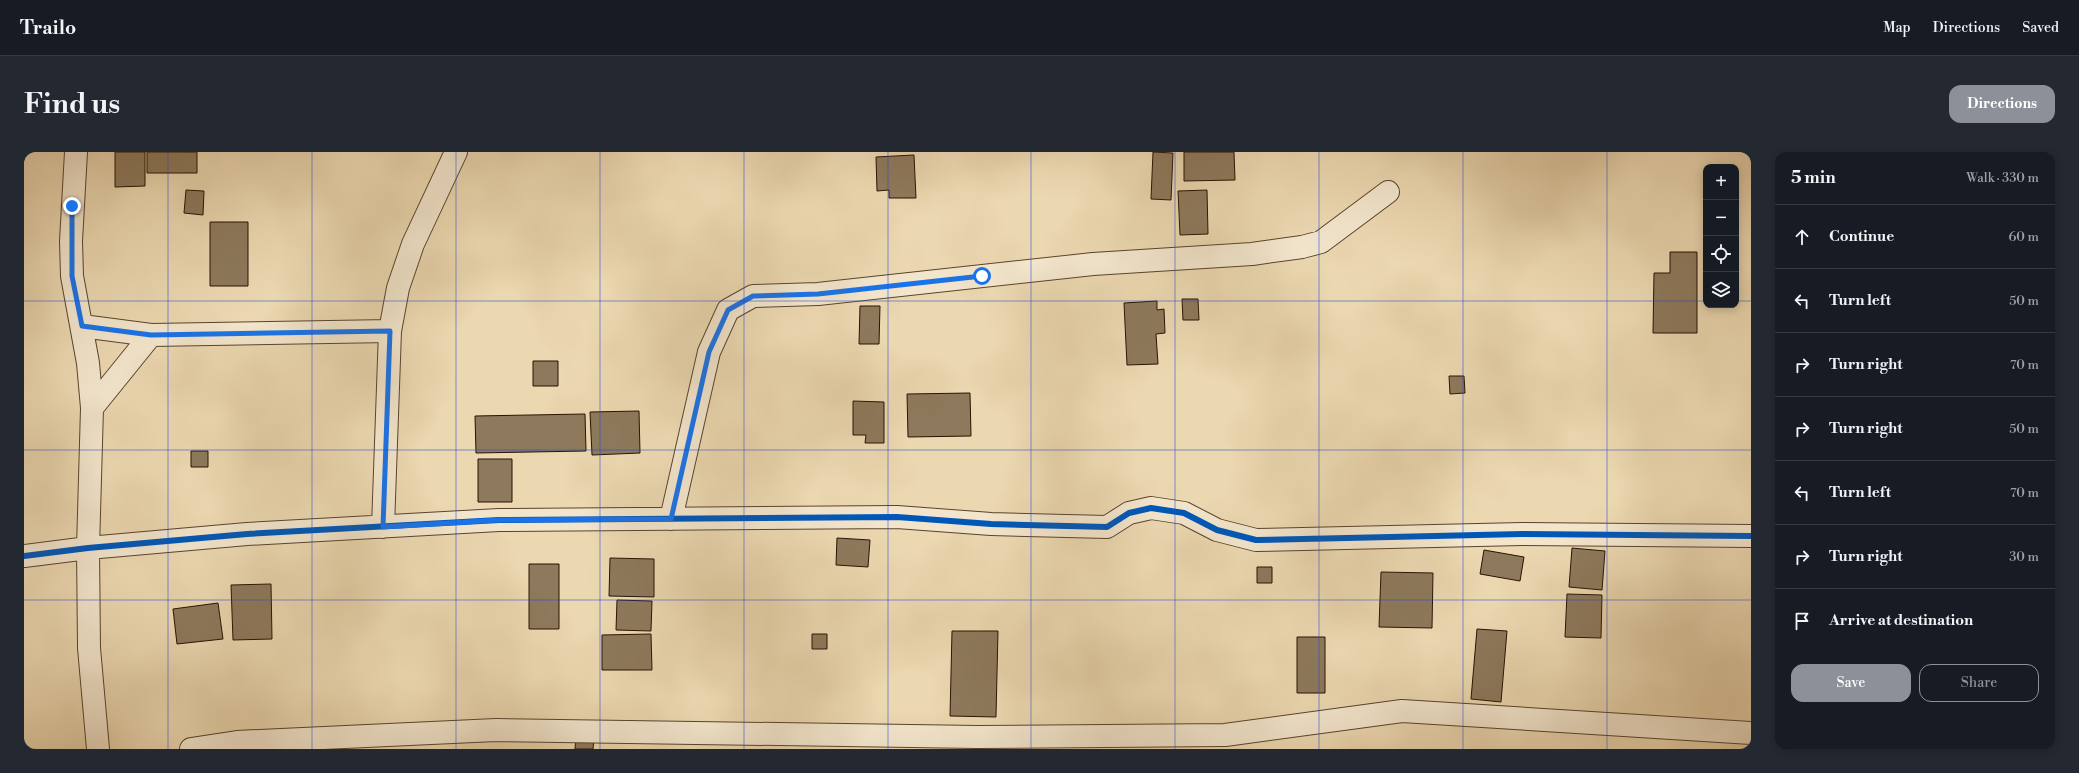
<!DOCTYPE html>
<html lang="en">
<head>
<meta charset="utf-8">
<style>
  :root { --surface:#171b24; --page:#242831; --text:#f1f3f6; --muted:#9ea1a6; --line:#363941; --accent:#8c9099 }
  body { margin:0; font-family:"Libre Bodoni",serif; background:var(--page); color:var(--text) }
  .controls { position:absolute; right:12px; top:12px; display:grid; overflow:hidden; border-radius:8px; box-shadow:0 2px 10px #0003 }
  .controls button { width:36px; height:36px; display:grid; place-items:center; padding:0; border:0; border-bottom:1px solid var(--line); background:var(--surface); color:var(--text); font:20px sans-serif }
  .stop { position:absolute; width:12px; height:12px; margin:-9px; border:3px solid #1a73e8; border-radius:50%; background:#fff }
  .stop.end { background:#1a73e8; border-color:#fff; box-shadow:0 1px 4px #0008 }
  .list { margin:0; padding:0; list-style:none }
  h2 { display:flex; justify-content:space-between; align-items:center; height:52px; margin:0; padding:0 16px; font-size:17px }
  h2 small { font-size:13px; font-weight:400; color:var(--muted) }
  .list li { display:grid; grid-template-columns:26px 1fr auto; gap:12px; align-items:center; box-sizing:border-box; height:64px; padding:0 16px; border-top:1px solid var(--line) }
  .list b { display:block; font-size:15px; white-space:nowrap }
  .list em { font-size:13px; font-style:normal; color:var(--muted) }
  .actions { display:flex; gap:8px; padding:12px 16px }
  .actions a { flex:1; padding:9px 0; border:1px solid var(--accent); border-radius:12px; text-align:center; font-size:14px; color:var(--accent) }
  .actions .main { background:var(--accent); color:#fff }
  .icon { flex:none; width:22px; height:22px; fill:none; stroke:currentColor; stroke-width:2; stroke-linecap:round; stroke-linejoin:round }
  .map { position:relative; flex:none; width:1727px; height:597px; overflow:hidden; border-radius:12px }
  header { display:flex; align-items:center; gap:24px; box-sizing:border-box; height:56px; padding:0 20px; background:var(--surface); border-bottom:1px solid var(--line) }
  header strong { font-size:19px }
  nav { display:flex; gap:22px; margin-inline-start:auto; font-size:14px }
  .intro { display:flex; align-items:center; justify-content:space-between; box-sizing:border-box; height:96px; padding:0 24px }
  h1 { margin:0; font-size:28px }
  .button { padding:10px 18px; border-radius:12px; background:var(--accent); color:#fff; font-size:14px; font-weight:700 }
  main { display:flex; gap:24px; padding:0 24px }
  aside { flex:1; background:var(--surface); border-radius:12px; box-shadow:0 2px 10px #0003 }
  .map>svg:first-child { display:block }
  .building { fill:#8d795c; stroke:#281301 }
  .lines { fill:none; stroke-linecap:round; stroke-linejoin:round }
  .street-casing { stroke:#59442d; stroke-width:24 }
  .street { stroke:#f2e5cc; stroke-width:22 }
  .cycleway-casing { stroke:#f2e5cc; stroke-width:8 }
  .cycleway { stroke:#0057b8; stroke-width:6 }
  .route { stroke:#1a73e8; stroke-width:5 }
  .grid { fill:none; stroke:#1d4ed8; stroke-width:1; stroke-opacity:0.55 }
</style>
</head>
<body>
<header>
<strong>Trailo</strong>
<nav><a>Map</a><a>Directions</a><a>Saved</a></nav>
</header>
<div class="intro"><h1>Find us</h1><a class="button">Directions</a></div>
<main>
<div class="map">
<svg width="1727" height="597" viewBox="0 0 1727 597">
  <rect width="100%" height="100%" fill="#ebd7b0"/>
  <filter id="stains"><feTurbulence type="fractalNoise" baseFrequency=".005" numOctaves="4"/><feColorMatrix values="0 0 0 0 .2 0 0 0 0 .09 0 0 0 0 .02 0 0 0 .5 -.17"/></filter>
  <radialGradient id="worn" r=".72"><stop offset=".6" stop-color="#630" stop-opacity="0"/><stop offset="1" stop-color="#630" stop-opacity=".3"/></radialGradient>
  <path class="building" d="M91 0H121V34L91 35Z
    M123 0H173V21H123Z
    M1129 0 1149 1 1147 48 1127 47Z
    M1160 0H1210L1211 28 1160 29Z
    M890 3 892 46H865V38L853 39 852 5Z
    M162 38 180 39 179 63 160 61Z
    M1183 38 1184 82 1156 83 1154 39Z
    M186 70H224V134H186Z
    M1646 100H1673V181H1629L1630 121H1646Z
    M1158 147H1174L1175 168H1159Z
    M1133 149V158L1140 157 1141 181 1132 182 1134 212 1103 213 1100 151Z
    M836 154H856L855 192H835Z
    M509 209H534V234H509Z
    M1425 224H1440L1441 241 1426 242Z
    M946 241 947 284 884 285 883 242Z
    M829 249 860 250V291H841L842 283H829Z
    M615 259 616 301 568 303 566 260Z
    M561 262 562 299 452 301 451 264Z
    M167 299H184V315H167Z
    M454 307H488V350H454Z
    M813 386 846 388 844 415 812 413Z
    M1548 396 1581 399 1578 438 1545 435Z
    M1460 398 1500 405 1496 429 1456 422Z
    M586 406 630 407V445L585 444Z
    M505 412H535V477H505Z
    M1233 415H1248V431H1233Z
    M1357 420 1409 421 1408 476 1355 475Z
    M247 432 248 487 209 488 207 433Z
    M1543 442 1578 443 1577 486 1541 485Z
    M593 448 628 449 627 479 592 478Z
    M194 451 199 487 153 492 149 457Z
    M1453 477 1483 479 1477 550 1447 547Z
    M928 479H974L972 565 926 564Z
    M627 482 628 518H578V483Z
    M788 482H803V497H788Z
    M1273 485H1301V541H1273Z
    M552 585 570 587 569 597H551Z"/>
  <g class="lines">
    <defs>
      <path id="street" d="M52 0 47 89 48 124 64 211 68 256 64 396 65 496 74 597
        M58 174 127 183 366 179
        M68 256 127 183
        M647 367 685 200 704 158 729 144 794 142 1069 112 1228 102 1278 95 1297 90 1364 40
        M359 375 366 179 374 136 389 92 432 0
        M0 404 64 396 223 382 475 368 873 365 967 372 1083 375 1105 361 1127 356 1160 361 1193 378 1232 388 1498 382 1727 384
        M167 597 213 590 472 578 953 585 1201 583 1378 559 1727 581"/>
    </defs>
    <use href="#street" class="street-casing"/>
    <use href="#street" class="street"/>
    <defs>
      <path id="cycleway" d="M0 404 64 396 223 382 475 368 873 365 967 372 1083 375 1105 361 1127 356 1160 361 1193 378 1232 388 1498 382 1727 384"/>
    </defs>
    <use href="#cycleway" class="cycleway-casing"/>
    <use href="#cycleway" class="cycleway"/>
  </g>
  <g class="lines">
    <path class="route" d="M48 54V124L58 174 127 183 366 179 359 375 475 368 647 367 685 200 704 158 729 144 794 142 958 124"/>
  </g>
  <path class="grid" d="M144 0V597M288 0V597M432 0V597M576 0V597M720 0V597M864 0V597M1007 0V597M1151 0V597M1295 0V597M1439 0V597M1583 0V597M0 149H1682M1712 149H1727M0 298H1727M0 448H1727"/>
  <rect width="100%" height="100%" filter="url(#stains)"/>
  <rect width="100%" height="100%" fill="url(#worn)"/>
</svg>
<div class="controls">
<button>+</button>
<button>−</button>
<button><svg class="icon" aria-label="locate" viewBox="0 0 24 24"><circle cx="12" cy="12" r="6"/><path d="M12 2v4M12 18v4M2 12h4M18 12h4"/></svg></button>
<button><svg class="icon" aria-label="layers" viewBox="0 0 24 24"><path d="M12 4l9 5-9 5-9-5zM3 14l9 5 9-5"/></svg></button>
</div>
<div class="stop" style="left:958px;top:124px"></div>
<div class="stop end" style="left:48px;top:54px"></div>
</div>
<aside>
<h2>5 min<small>Walk · 330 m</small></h2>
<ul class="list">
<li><svg class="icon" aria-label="ahead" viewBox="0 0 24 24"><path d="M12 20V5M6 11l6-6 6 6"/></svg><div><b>Continue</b></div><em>60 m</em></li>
<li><svg class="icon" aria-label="left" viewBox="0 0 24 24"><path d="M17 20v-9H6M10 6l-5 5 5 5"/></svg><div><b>Turn left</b></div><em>50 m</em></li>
<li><svg class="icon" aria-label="right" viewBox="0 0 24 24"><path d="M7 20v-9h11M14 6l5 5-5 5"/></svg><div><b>Turn right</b></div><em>70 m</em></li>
<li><svg class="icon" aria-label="right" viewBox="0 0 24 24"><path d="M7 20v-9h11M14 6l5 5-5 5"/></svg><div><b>Turn right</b></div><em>50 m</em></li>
<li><svg class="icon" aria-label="left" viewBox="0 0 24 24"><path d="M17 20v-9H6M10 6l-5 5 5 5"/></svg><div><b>Turn left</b></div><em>70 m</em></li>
<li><svg class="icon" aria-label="right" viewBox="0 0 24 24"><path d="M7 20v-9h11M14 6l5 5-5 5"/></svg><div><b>Turn right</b></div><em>30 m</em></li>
<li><svg class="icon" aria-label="arrive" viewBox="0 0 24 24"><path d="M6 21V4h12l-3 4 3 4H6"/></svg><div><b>Arrive at destination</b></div></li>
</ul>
<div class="actions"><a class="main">Save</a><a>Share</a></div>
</aside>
</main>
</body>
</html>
